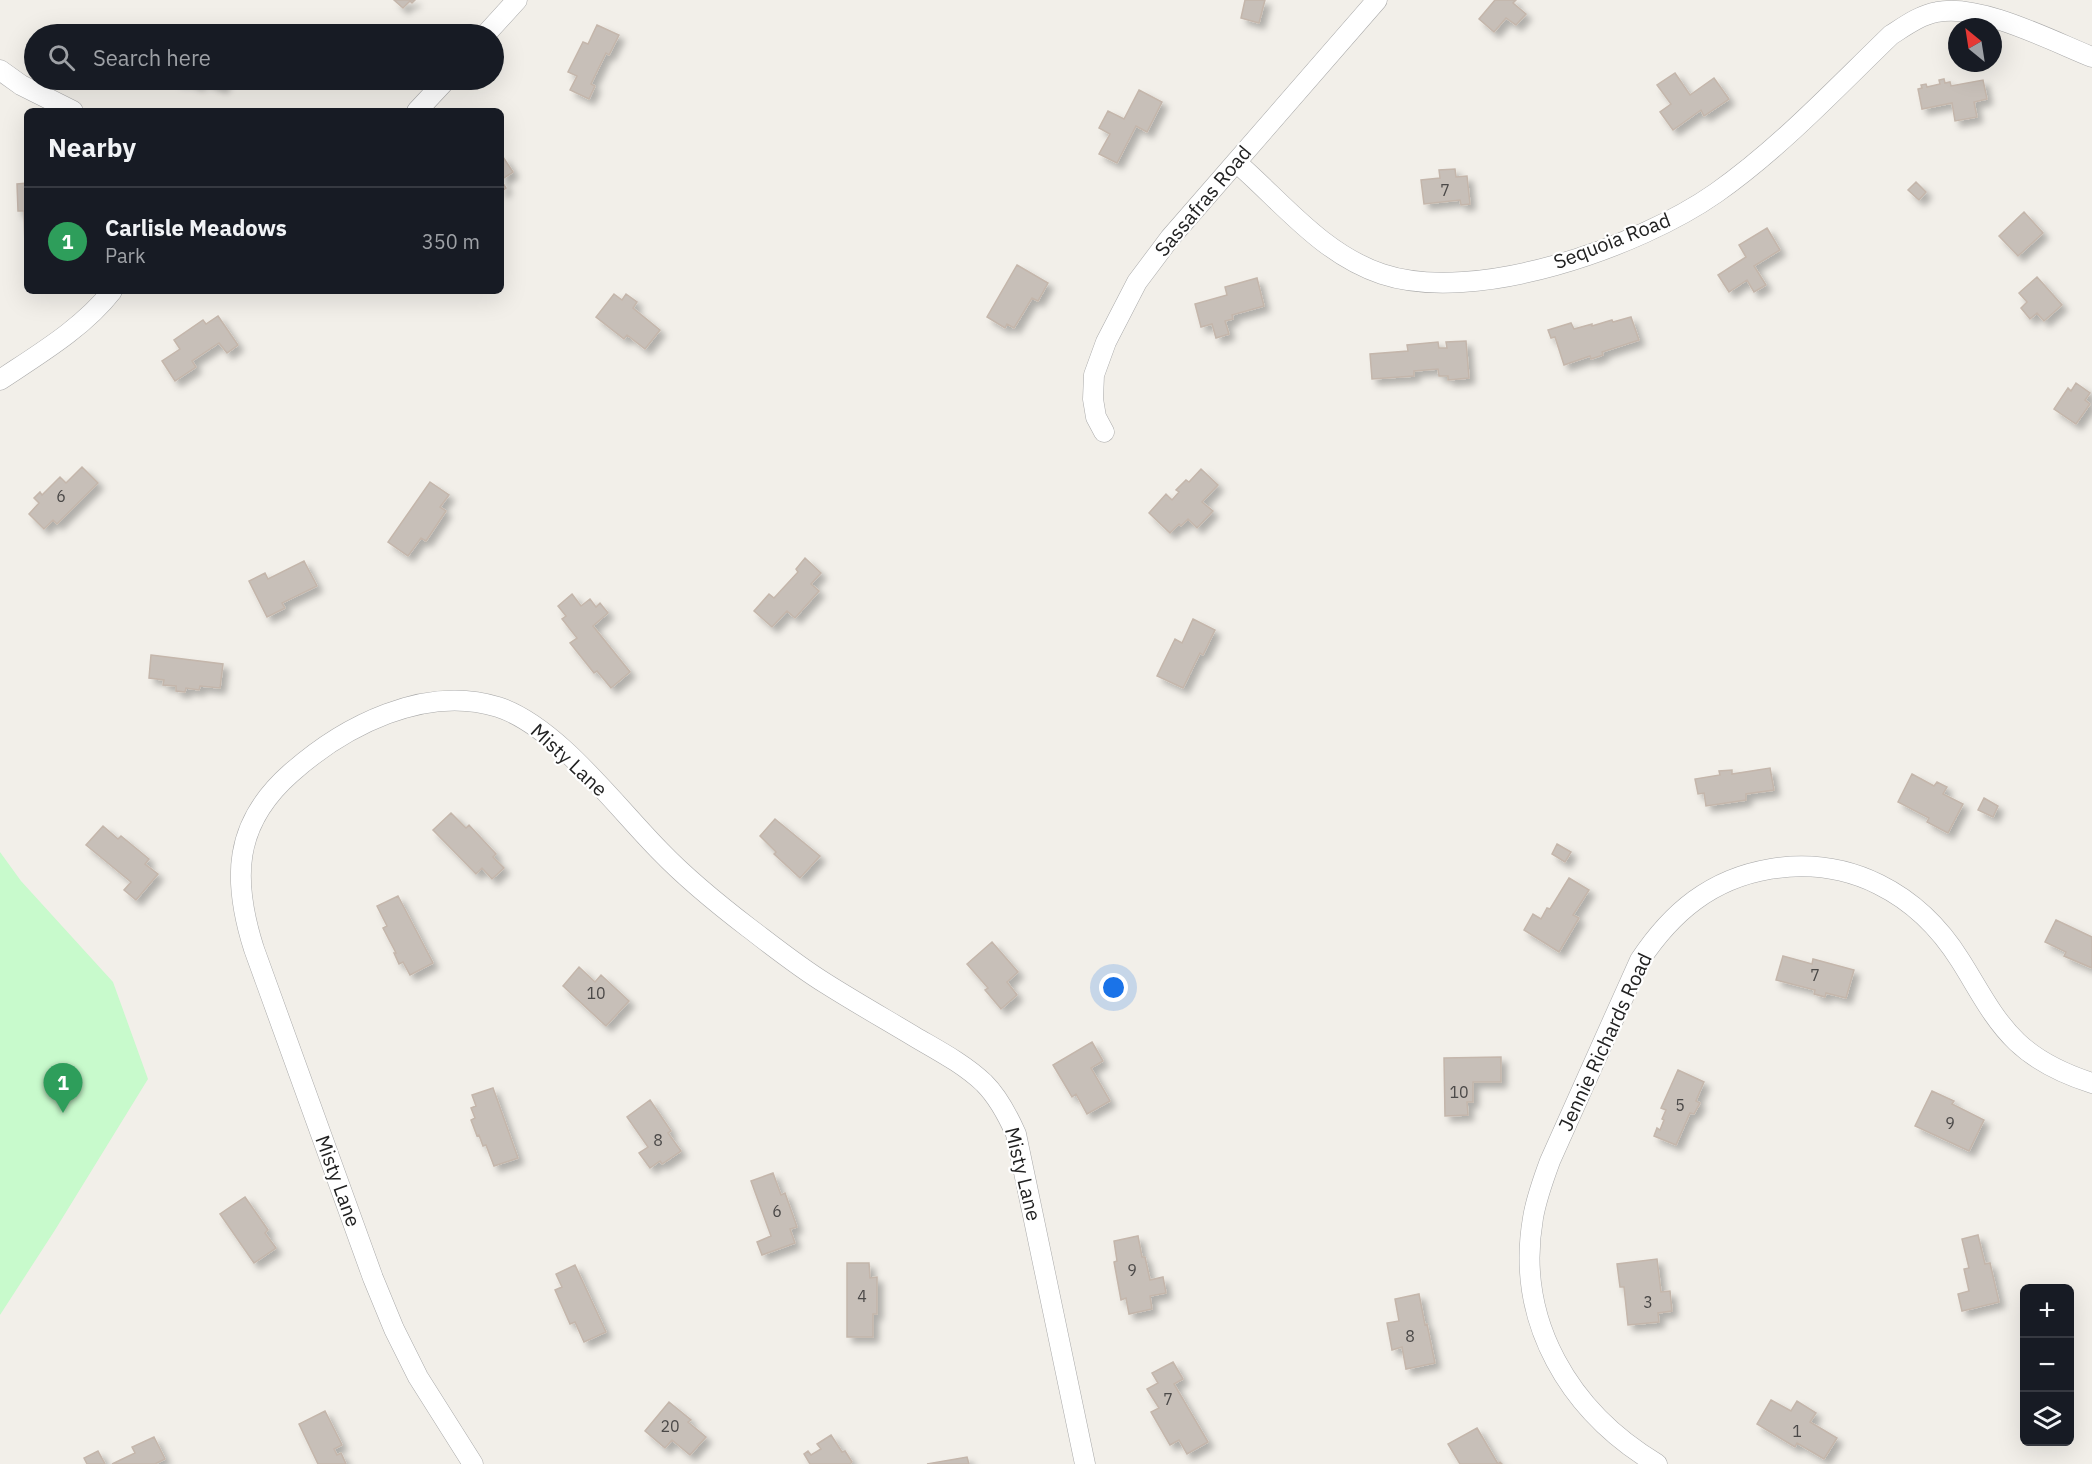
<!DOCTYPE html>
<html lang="en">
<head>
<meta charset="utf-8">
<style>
  :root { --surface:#171b24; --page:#242831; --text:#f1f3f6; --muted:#9ea1a6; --line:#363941; --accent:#1a73e8 }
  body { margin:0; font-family:"IBM Plex Sans",sans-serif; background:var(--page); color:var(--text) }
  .controls { position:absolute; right:18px; bottom:18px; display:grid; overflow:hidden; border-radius:9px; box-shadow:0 6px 24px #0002 }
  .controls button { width:54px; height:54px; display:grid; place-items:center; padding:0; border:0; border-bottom:2px solid var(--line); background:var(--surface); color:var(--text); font:30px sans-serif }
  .compass { position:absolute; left:1948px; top:18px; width:54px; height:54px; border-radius:50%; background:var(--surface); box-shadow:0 6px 24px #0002; rotate:330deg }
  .you { position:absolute; left:1114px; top:988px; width:21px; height:21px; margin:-15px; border:4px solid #fff; border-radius:50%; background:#1a73e8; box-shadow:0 0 0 9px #1a73e833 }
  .badge { display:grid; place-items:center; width:39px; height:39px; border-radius:50%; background:var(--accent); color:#fff; font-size:20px; font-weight:700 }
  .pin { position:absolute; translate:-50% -50px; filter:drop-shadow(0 2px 3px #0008) }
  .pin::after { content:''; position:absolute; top:32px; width:21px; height:18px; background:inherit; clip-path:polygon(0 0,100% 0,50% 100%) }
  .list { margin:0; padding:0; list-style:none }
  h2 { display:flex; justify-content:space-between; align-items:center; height:78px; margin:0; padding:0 24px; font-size:26px }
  h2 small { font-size:20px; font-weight:400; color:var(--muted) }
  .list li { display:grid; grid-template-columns:39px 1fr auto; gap:18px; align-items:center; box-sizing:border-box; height:108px; padding:0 24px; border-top:2px solid var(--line) }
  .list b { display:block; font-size:22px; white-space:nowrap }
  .list p { margin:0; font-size:20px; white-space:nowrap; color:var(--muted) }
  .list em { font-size:20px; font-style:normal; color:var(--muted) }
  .icon { flex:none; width:33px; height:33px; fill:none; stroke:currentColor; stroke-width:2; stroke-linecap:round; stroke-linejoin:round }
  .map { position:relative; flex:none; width:2092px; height:1464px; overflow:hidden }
  .search { position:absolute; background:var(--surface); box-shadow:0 6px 24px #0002; left:24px; top:24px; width:480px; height:66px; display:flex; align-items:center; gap:15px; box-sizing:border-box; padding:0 21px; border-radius:33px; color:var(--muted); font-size:22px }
  .panel { position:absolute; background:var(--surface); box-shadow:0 6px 24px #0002; left:24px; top:108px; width:480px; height:186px; border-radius:9px }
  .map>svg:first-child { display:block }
  .park { fill:#c8facc }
  .building { fill:#c7bfb8; stroke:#c4b6ab; stroke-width:1.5; filter:url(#shadow) }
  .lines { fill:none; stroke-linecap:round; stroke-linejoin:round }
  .street-casing { stroke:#a9a9a9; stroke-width:21 }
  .street { stroke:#fff; stroke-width:20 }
  .labels { text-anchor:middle; stroke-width:4.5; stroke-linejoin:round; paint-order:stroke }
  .number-label { font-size:16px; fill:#4b4948 }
  .street-label { font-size:20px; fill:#222; stroke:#fff }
</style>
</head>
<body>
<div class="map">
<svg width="2092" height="1464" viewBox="0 0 2092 1464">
  <defs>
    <filter id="shadow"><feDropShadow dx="5.5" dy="5.5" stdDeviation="3" flood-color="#0004"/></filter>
  </defs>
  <rect width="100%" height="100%" fill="#f2efe9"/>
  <path class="park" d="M0 852 21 881 113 982 148 1079 55 1230 0 1315Z"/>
  <path class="building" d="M394 0H415L412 3 410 1 403 8Z
    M1245 0H1265L1259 23 1241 18Z
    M1495 0H1516L1513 3 1526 14 1516 25 1506 18 1494 32 1479 19Z
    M597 25 619 35 609 55 606 53 591 84 595 86 589 99 570 90 577 76 568 72 583 42 588 44Z
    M1675 73 1690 95 1714 78 1729 99 1704 116 1701 110 1673 130 1660 112 1671 104 1657 85Z
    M1944 79 1945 83 1950 82 1951 86 1983 80 1987 99 1974 102 1977 117 1955 121 1952 103 1922 109 1918 89 1922 88 1921 85 1926 84 1927 87 1940 84 1939 80Z
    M174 80H200L199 85 183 80 182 82Z
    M201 80H225L222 87Z
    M1139 90 1162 102 1147 132 1136 126 1117 163 1099 154 1110 134 1099 128 1108 111 1124 119Z
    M503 157 513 172 501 180 506 188 501 192V159Z
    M1455 169 1456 177 1467 176 1470 204 1461 205 1460 200 1424 204 1421 180 1440 178 1439 170Z
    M1916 182 1926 192 1919 200 1908 190Z
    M27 183V249H25L24 211H18L17 184Z
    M2024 212 2043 233 2018 256 1999 236Z
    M1767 228 1780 250 1754 266 1766 285 1754 292 1747 280 1729 292 1718 275 1746 257 1739 245Z
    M1017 265 1048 283 1038 301 1032 298 1014 328 1007 324 1005 328 987 317Z
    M2037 277 2062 305 2044 321 2037 313 2030 319 2021 308 2027 302 2019 293Z
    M1257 278 1264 306 1232 315 1233 319 1225 321 1229 334 1216 338 1212 324 1201 327 1195 304 1227 295 1225 287Z
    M614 294 622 300 626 294 637 302 633 308 660 330 645 349 627 335 624 339 596 317Z
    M218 316 238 345 227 353 219 343 192 361 196 367 175 381 162 361 180 349 174 340 203 320 206 324Z
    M1631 317 1639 340 1602 352 1603 355 1591 359 1590 356 1564 365 1555 337 1551 338 1548 330 1571 323 1574 329 1592 324V326L1612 320 1613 322Z
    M1466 341 1469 378 1448 380V376H1439L1438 369 1414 371V376L1372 379 1370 354 1408 351 1407 345 1438 342 1439 348H1447L1446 342Z
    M2076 383 2090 393 2085 400 2090 404 2076 424 2054 409 2068 388 2071 391Z
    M82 467 98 483 57 524 53 520 44 529 29 514 39 503 34 498 40 492 42 495 60 477 66 483Z
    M1201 469 1218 485 1202 502 1213 511 1197 528 1188 519 1181 526 1179 524 1170 533 1149 513 1166 494 1172 500 1179 492 1176 490 1186 480 1189 482Z
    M430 482 449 495 440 507 446 511 426 541 421 538 408 556 388 542Z
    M805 558 821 573 811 584 819 591 795 618 787 611 772 627 754 611 769 594 774 598 798 572 796 569Z
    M304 561 317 586 282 603 285 608 267 617 249 581 265 573 268 579Z
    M572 594 581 606 590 599 596 607 600 603 608 613 593 626 630 672 611 688 597 671 594 673 570 643 577 638 562 619 566 616 558 606Z
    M1193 619 1215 630 1203 655 1200 653 1183 688 1157 676 1175 639 1182 643Z
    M151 655 223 664 220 688 200 686 199 690 186 688 185 692 176 691V686L163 685 164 680 149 678Z
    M1770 768 1774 790 1746 794V800L1706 806 1704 793 1698 794 1695 779 1720 775 1719 771 1732 770V774Z
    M1912 774 1934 786 1937 782 1947 787 1943 794 1963 804 1948 833 1927 822 1929 818 1898 802Z
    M1984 798 1998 806 1993 817 1978 810Z
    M451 813 466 828 469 825 496 854 493 857 504 868 492 879 482 868 476 874 433 830Z
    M775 819 820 856 800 878 774 854 776 852 760 836Z
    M103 826 118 839 121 836 149 859 145 864 158 874 136 900 124 890 131 882 86 845Z
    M1557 844 1571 852 1565 862 1552 854Z
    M1569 878 1589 890 1573 915 1579 918 1559 952 1524 930 1533 914 1541 919 1547 908 1550 909Z
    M398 896 433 963 410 975 403 962 399 964 394 953H396L383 928 387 926 377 906Z
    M2056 920 2092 937V968L2064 956 2066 952 2045 942Z
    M992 942 1018 972 1007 982 1017 995 1001 1009 985 990 988 988 967 964Z
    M1783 956 1812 964 1813 959 1854 970 1846 998 1826 993 1825 997 1814 994 1815 990 1776 980Z
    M579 967 595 982 601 975 629 1001 606 1026 563 986Z
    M1092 1042 1103 1061 1091 1068 1110 1101 1087 1114 1076 1094 1072 1097 1053 1065Z
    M1501 1057V1082H1473V1102H1467L1468 1115 1445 1116 1444 1058Z
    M1678 1070 1704 1082 1696 1101 1700 1103 1694 1114 1690 1113 1676 1145 1654 1136 1657 1128 1660 1130 1664 1120 1662 1119 1666 1110 1661 1108Z
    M493 1088 518 1158 494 1166 486 1145 483 1146 479 1135 477 1136 471 1120 475 1118 471 1108 476 1106 472 1095Z
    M1932 1091 1954 1101 1952 1104 1984 1120 1969 1151 1915 1126Z
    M650 1100 671 1131 668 1133 681 1151 662 1164 660 1161 650 1168 639 1153 648 1147 627 1117Z
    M773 1173 781 1195 785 1193 797 1227 790 1229 795 1243 762 1255 757 1242 771 1236 751 1181Z
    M245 1197 268 1230 265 1233 276 1248 254 1263 220 1214Z
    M1978 1235 1985 1264 1990 1263 1999 1302 1962 1311 1958 1294 1969 1291 1964 1269 1969 1268 1962 1239Z
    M1138 1236 1142 1257H1145L1150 1280 1163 1277 1166 1293 1150 1296 1152 1309 1129 1314 1126 1298 1121 1300 1114 1262 1117 1261 1114 1241Z
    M1657 1259 1661 1292 1670 1291 1672 1311 1658 1313 1659 1322 1628 1325 1624 1287H1620L1617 1264Z
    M847 1263H869L870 1278 877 1277V1314H873V1337H847Z
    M575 1265 606 1332 584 1342 575 1322 570 1324 555 1290 562 1287 556 1274Z
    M1419 1294 1425 1325 1427 1324 1435 1363 1406 1369 1402 1347 1392 1350 1387 1323 1399 1321 1395 1299Z
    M1173 1362 1183 1379 1174 1384 1208 1442 1187 1454 1179 1440 1170 1445 1151 1412 1159 1408 1147 1389 1158 1383 1152 1373Z
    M1771 1400 1791 1411 1797 1401 1816 1413 1810 1422 1837 1438 1824 1459 1797 1443 1795 1447 1757 1424Z
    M669 1402 691 1420 688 1422 706 1437 690 1455 672 1440 665 1448 645 1431Z
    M325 1411 342 1445 334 1449 337 1455 341 1453 346 1464H318L299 1424Z
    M1477 1428 1498 1464 1500 1462 1502 1464H1460L1448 1444Z
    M831 1435 842 1452 845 1451 852 1462 850 1464H810L804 1454 808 1451 811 1455 821 1449 817 1444Z
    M154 1437 165 1459 155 1464H112L135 1453 132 1447Z
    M98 1451 105 1464H87L84 1458Z
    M967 1457 969 1464H927Z"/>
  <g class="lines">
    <defs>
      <path id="street" d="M486 34 517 0
        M0 70 21 85 73 111
        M417 111 446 80
        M1236 162C1282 202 1322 254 1382 274 1475 305 1639 247 1716 193 1780 148 1835 89 1891 35 1905 26 1920 15 1937 12 1979 3 2052 41 2092 57
        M0 380C39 354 83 328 112 291
        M1104 432 1096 417 1093 399 1094 375 1106 342 1137 282 1170 238 1377 0
        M473 1464 418 1377 394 1329 373 1278 254 949C232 880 233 824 291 773 344 726 425 684 498 707 557 726 617 808 661 852 688 880 719 905 749 928 774 947 799 967 825 983 855 1002 885 1019 915 1037 939 1051 964 1064 984 1083 998 1097 1008 1116 1016 1134L1085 1464
        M1657 1464C1570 1412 1515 1322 1533 1218 1536 1199 1543 1180 1550 1161L1640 960C1672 912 1711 879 1770 869 1849 856 1918 893 1960 960 1978 988 1992 1018 2017 1042 2038 1062 2064 1074 2092 1083"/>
    </defs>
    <use href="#street" class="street-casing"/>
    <use href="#street" class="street"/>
  </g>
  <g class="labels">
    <g class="number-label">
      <text x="1445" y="196">7</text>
      <text x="61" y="502">6</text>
      <text x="1815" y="981">7</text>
      <text x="596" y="999">10</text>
      <text x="1459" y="1098">10</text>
      <text x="1680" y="1111">5</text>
      <text x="1950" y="1129">9</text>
      <text x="658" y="1146">8</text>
      <text x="777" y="1217">6</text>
      <text x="1132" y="1276">9</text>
      <text x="862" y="1302">4</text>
      <text x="1648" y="1308">3</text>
      <text x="1410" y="1342">8</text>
      <text x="1168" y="1405">7</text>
      <text x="670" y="1432">20</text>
      <text x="1797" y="1437">1</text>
    </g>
    <g class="street-label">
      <text transform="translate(1203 201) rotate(-50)" y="7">Sassafras Road</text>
      <text transform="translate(1612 241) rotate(-21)" y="7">Sequoia Road</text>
      <text transform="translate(569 760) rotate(43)" y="7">Misty Lane</text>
      <text transform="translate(1605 1042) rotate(-65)" y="7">Jennie Richards Road</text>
      <text transform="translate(1023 1174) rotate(76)" y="7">Misty Lane</text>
      <text transform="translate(338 1181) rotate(70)" y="7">Misty Lane</text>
    </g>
  </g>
</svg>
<div class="controls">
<button>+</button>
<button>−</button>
<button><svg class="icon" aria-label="layers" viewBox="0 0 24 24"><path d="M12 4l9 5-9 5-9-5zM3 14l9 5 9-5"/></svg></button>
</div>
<svg class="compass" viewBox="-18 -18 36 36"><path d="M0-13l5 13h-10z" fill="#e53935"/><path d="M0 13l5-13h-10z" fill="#9ea1a6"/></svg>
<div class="you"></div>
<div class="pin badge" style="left:63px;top:1113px;background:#2e9e5b">1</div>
<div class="search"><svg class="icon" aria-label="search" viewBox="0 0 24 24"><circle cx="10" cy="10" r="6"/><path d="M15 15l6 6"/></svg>Search here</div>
<section class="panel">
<h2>Nearby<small></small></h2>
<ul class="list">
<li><span class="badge" style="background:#2e9e5b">1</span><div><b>Carlisle Meadows</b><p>Park</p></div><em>350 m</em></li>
</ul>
</section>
</div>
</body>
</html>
